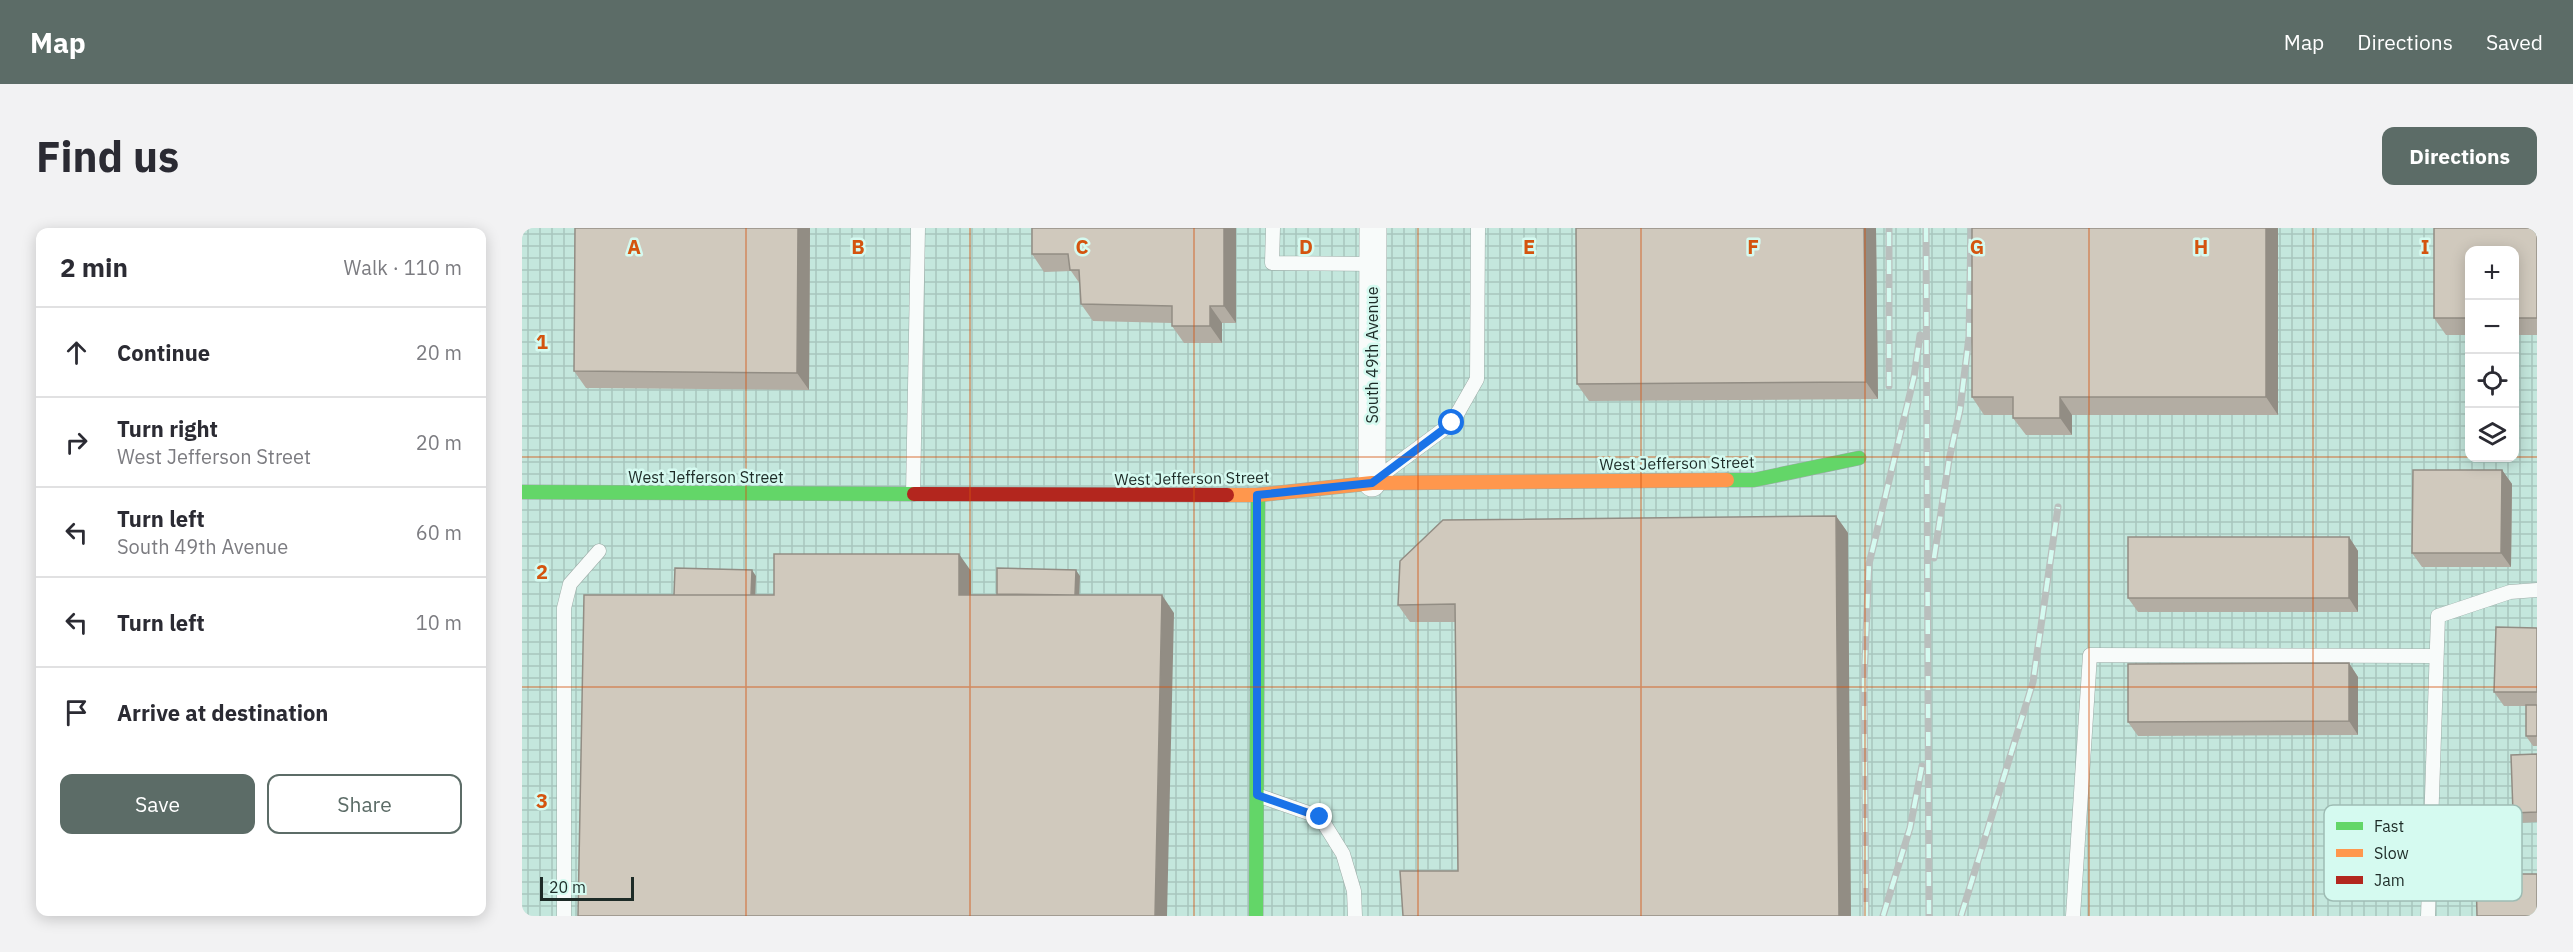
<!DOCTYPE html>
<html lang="en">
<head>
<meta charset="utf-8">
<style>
  :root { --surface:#fff; --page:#f2f2f3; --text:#2b2b33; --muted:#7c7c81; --line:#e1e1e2; --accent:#5c6c67 }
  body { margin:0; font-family:"IBM Plex Sans",sans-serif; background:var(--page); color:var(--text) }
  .controls { position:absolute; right:18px; top:18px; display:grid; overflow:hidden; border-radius:12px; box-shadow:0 3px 15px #0003 }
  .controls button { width:54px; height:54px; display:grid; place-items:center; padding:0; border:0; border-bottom:2px solid var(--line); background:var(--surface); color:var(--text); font:30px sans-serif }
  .scale { position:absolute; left:18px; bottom:15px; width:94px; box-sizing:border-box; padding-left:6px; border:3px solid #1d2b27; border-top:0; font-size:16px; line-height:21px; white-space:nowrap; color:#1d2b27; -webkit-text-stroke:4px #d5faf0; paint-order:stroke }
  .stop { position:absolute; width:18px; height:18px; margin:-14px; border:4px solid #1a73e8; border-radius:50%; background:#fff }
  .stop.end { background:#1a73e8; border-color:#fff; box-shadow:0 2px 6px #0008 }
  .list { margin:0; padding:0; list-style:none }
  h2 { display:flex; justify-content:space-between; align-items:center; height:78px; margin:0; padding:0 24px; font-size:26px }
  h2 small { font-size:20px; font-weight:400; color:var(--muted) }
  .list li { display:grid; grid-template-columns:39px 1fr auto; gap:18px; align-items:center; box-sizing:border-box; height:90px; padding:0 24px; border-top:2px solid var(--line) }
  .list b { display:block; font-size:22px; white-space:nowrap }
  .list p { margin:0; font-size:20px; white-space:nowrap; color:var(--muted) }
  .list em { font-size:20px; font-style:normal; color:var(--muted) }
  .actions { display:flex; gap:12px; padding:18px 24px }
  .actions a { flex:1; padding:14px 0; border:2px solid var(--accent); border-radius:12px; text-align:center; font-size:21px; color:var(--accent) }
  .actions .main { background:var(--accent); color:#fff }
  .icon { flex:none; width:33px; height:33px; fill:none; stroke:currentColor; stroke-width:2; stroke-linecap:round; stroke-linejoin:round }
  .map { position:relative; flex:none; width:2015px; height:688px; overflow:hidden; border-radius:12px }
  header { display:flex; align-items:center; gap:36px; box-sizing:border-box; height:84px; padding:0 30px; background:var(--accent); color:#fff }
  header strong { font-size:28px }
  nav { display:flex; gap:33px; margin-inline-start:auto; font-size:21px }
  .intro { display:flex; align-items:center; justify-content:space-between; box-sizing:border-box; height:144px; padding:0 36px }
  h1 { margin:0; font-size:42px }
  .button { padding:15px 27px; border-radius:12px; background:var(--accent); color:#fff; font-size:21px; font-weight:700 }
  main { display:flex; gap:36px; padding:0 36px }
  aside { flex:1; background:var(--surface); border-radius:12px; box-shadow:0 3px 15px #0003 }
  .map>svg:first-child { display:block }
  .industrial { fill:url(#industrial-grid); fill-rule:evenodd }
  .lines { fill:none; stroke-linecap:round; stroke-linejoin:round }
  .lane-casing { stroke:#9caca7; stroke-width:15 }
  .street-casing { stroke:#9caca7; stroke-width:28 }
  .fast-casing { stroke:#9caca7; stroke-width:15 }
  .slow-casing { stroke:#9caca7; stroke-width:15 }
  .jam-casing { stroke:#9caca7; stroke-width:15 }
  .lane { stroke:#f8fbfa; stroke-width:14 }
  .street { stroke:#f8fbfa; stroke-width:27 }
  .fast { stroke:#63d668; stroke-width:14 }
  .slow { stroke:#ff974d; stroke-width:14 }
  .jam { stroke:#b3261e; stroke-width:14 }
  .rail-casing { stroke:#b9bfbd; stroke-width:7 }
  .rail { stroke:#d5faf0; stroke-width:4.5; stroke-dasharray:14; stroke-linecap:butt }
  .wall { fill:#b3ada3 }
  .shaded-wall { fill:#928d84 }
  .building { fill:#d0c9bd; stroke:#928d84; stroke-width:1.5 }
  .route { stroke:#1a73e8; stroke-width:8 }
  .grid { fill:none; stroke:#d4540f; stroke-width:1.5; stroke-opacity:0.55 }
  .labels { text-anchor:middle; stroke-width:5; stroke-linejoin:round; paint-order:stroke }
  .street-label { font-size:16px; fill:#1d2b27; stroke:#d5faf0 }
  .key { fill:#d5faf0; stroke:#9ebcb4; stroke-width:1.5 }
  .key-label { font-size:16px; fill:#1d2b27 }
  .grid-label { font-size:20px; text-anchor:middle; font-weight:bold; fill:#d4540f; stroke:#d5faf0; stroke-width:5; stroke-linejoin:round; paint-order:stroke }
</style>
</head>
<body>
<header>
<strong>Map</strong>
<nav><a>Map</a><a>Directions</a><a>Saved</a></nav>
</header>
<div class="intro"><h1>Find us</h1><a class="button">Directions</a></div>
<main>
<aside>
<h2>2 min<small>Walk · 110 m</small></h2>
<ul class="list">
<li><svg class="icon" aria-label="ahead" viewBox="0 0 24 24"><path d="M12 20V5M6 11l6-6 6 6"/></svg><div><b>Continue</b></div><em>20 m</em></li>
<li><svg class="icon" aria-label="right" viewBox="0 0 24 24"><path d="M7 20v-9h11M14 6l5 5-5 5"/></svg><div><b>Turn right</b><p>West Jefferson Street</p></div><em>20 m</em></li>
<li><svg class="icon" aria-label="left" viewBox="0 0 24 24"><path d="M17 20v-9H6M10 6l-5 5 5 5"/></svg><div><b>Turn left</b><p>South 49th Avenue</p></div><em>60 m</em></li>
<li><svg class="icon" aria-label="left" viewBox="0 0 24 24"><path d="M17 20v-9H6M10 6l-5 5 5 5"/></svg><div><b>Turn left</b></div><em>10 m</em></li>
<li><svg class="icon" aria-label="arrive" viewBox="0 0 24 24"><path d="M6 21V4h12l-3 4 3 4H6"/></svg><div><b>Arrive at destination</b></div></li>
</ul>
<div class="actions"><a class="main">Save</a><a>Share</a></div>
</aside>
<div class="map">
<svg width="2015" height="688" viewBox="0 0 2015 688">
  <defs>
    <pattern id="industrial-grid" width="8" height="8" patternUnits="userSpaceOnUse" patternTransform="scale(1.5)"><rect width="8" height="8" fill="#c4e7dd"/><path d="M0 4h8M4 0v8" fill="none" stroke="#a8c6be"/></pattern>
  </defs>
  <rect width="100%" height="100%" fill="#d0e5df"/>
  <path class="industrial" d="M0 0H2015V688H0ZM1948 22H1992V230H1948Z"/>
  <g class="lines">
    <defs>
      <path id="lane" d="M751 0 750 35 851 36
        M857 249 930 195 955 151 956 0
        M391 266 396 0
        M735 567 798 589 821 626 832 663 833 688
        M42 688V380L48 356 77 323
        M1551 688 1568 427 1914 428
        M1906 688 1916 388 1988 364 2015 362"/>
      <path id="street" d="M850 255 851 0"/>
      <path id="fast" d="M1205 252H1232L1337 230
        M0 264 392 266
        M734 688 736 267"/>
      <path id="slow" d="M705 267H736L850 255 1205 252"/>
      <path id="jam" d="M392 266 705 267"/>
    </defs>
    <use href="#lane" class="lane-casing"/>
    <use href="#street" class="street-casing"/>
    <use href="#fast" class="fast-casing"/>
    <use href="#slow" class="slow-casing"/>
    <use href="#jam" class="jam-casing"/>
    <use href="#lane" class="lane"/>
    <use href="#street" class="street"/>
    <use href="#fast" class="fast"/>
    <use href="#slow" class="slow"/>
    <use href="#jam" class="jam"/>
    <defs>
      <path id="rail" d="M1404 0 1407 688
        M1367 158V0
        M1412 330 1427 232 1438 182 1442 149 1447 109 1449 0
        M1344 688 1342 453 1347 336 1392 149 1398 107
        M1361 688 1388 600 1400 538
        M1439 688 1511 454 1536 279"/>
    </defs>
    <use href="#rail" class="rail-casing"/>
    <use href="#rail" class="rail"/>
  </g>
  <path class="wall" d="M53 0H288L287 162 64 160 52 143Z
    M714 0V95H700V115H662L650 98V95L571 93 559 76 558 56 549 43 522 44 510 26Z
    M1354 0 1356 171 1067 173 1055 156Z
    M1756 0V187H1550V207H1504L1491 190V187H1462L1450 169Z
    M1912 0H2015V107H1992V22H1947V107H1924L1912 90Z
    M1980 242 1990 256 1989 339H1900L1890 325Z
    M1314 288 1326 305 936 643 933 394H888L876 377Z
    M1827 309 1836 323V384H1616L1606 370Z
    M2015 400V518H2011L2004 508V478H1982L1972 464Z
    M1827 435 1836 449V507L1616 508 1606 494Z
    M2015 526V594L1998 595 1991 585Z"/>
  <path class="shaded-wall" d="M276 0H288L287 162 275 145Z
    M702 0H714V95L702 78Z
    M1342 0H1354L1356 171 1344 154Z
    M1744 0H1756V187L1744 169Z
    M688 78 700 95V115L688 98Z
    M1538 169 1550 187V207L1538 190Z
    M1980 242 1990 256 1989 339 1979 325Z
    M1314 288 1326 305 1329 688H1317Z
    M1827 309 1836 323V384L1827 370Z
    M437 326 449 343V385L437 367Z
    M230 342 234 348 233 374 229 369Z
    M554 342 558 348 557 374 553 368Z
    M640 367 652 385 645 688H633Z
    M1827 435 1836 449V507L1827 493Z"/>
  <path class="building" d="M53 0H276L275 145 52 143Z
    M510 0H702V78H688V98H650V78L559 76 557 42H548L546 26H510Z
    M1054 0H1342L1344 154 1055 156Z
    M1450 0H1744V169H1538V190H1491V169H1450Z
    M1912 0H2015V90H1992V22H1947V90H1912Z
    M1891 242H1980L1979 325H1890Z
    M1314 288 1317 688H881L878 643H936L933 376 876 377 878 333 921 292Z
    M1606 309H1827V370H1606Z
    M252 326H437V367H640L633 688H56L62 367H252Z
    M153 340 230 342 229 367H152Z
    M475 340 554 342 553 367 475 366Z
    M1974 399 2015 400V464H1972Z
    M1827 435V493L1606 494V436Z
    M2004 477H2015V508H2004Z
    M2015 526V584L1991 585 1989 527Z
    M1954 646H2015V688H1955Z"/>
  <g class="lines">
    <path class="route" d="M798 589 735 567V267L850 255 930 195"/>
  </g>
  <path class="grid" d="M224 0V688M448 0V688M672 0V688M896 0V688M1119 0V688M1343 0V688M1567 0V688M1791 0V688M0 229H1948M1992 229H2015M0 459H2015"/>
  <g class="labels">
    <g class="street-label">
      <text transform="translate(850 127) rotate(-90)" y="6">South 49th Avenue</text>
      <text transform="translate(1155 235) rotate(-1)" y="6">West Jefferson Street</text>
      <text x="184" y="255">West Jefferson Street</text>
      <text transform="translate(670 250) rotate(-1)" y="6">West Jefferson Street</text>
    </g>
  </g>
  <rect x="1802" y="577" width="198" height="96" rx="9" class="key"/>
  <rect x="1814" y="594" width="27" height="8" fill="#63d668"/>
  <rect x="1814" y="621" width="27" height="8" fill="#ff974d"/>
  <rect x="1814" y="648" width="27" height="8" fill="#b3261e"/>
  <g class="key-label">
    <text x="1852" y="604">Fast</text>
    <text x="1852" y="631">Slow</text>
    <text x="1852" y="658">Jam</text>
  </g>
  <g class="grid-label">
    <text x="112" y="26">A</text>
    <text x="336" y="26">B</text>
    <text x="560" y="26">C</text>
    <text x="784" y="26">D</text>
    <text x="1007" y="26">E</text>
    <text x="1231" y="26">F</text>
    <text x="1455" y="26">G</text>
    <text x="1679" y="26">H</text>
    <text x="1903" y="26">I</text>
    <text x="20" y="121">1</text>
    <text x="20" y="351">2</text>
    <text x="20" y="580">3</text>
  </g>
</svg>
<div class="controls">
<button>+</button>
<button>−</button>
<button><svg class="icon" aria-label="locate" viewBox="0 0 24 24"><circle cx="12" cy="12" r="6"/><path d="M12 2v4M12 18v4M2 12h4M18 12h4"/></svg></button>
<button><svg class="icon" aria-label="layers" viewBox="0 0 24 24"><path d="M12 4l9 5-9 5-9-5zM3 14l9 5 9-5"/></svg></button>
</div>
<div class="scale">20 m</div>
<div class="stop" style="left:930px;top:195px"></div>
<div class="stop end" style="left:798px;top:589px"></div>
</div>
</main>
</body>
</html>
